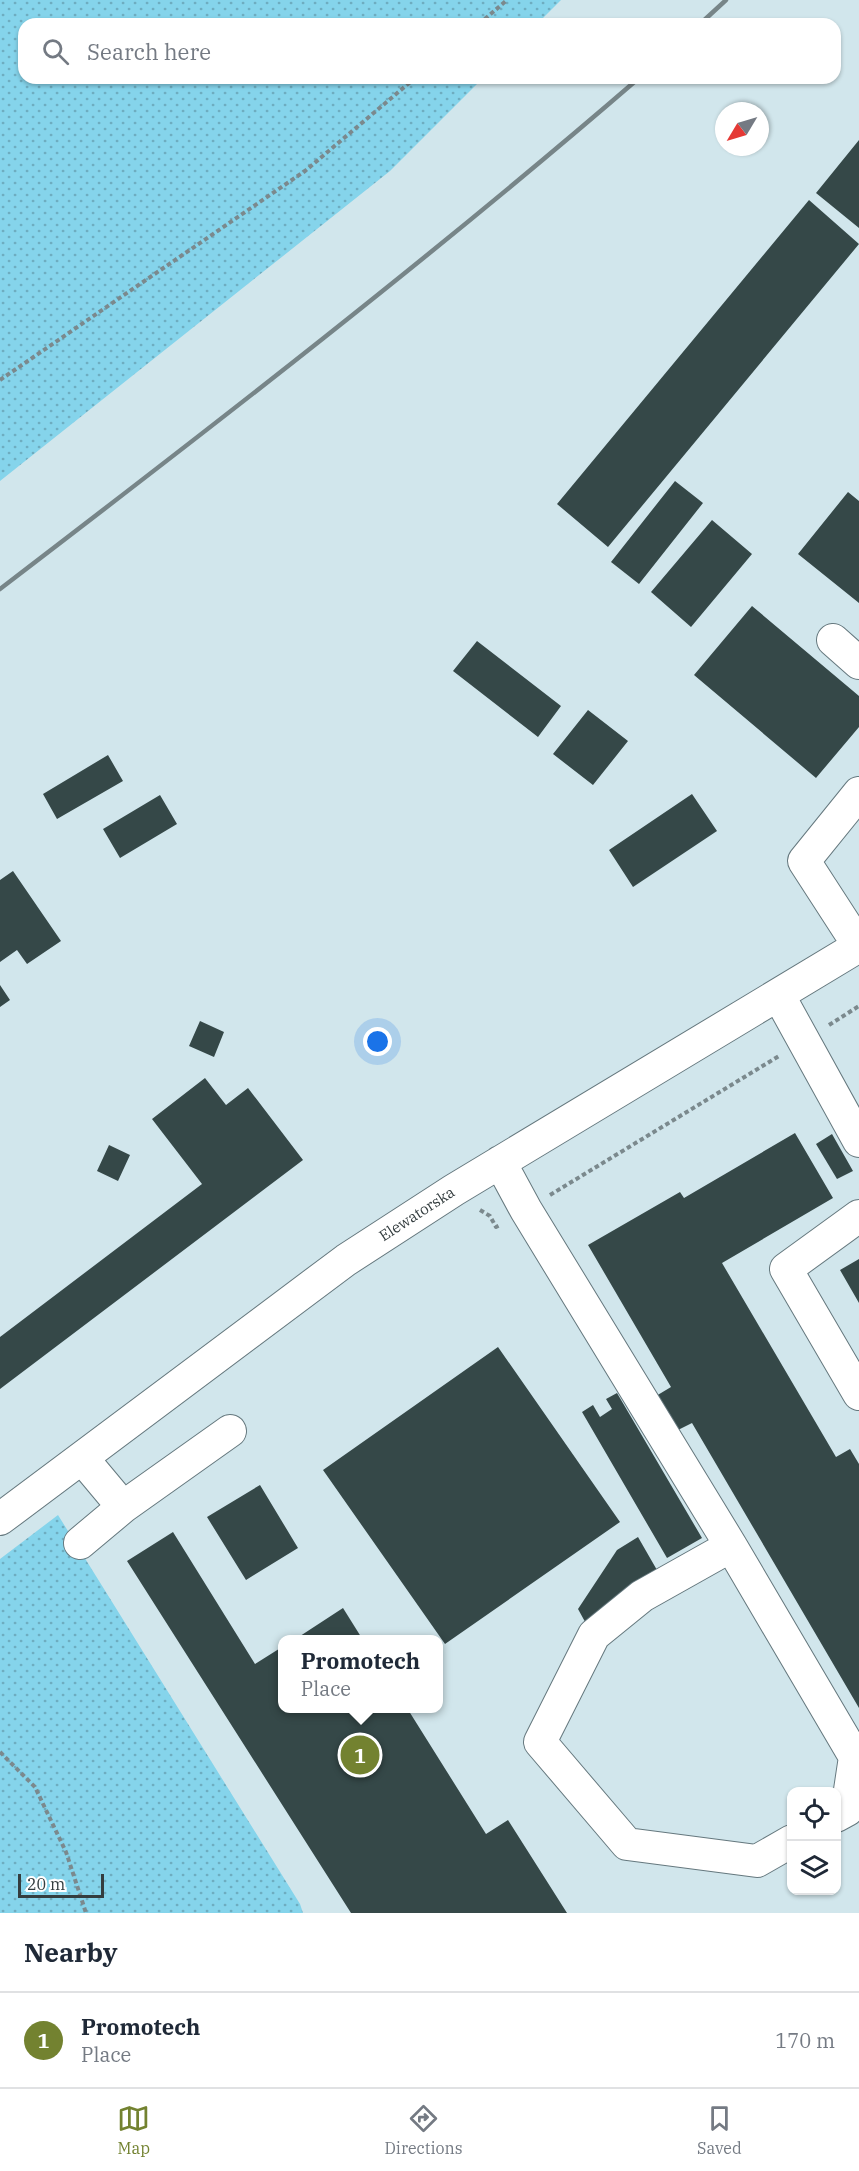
<!DOCTYPE html>
<html lang="en">
<head>
<meta charset="utf-8">
<style>
  :root { --surface:#fff; --page:#f6f6f7; --text:#1f2937; --muted:#747a83; --line:#e0e1e3; --accent:#738230 }
  body { margin:0; font-family:"IBM Plex Serif",serif; background:var(--page); color:var(--text) }
  .controls { position:absolute; right:18px; bottom:18px; display:grid; overflow:hidden; border-radius:12px; box-shadow:0 2px 4px #0004 }
  .controls button { width:54px; height:54px; display:grid; place-items:center; padding:0; border:0; border-bottom:2px solid var(--line); background:var(--surface); color:var(--text); font:30px sans-serif }
  .compass { position:absolute; left:715px; top:102px; width:54px; height:54px; border-radius:50%; background:var(--surface); box-shadow:0 2px 4px #0004; rotate:232deg }
  .scale { position:absolute; left:18px; bottom:15px; width:86px; box-sizing:border-box; padding-left:6px; border:3px solid #343d3f; border-top:0; font-size:16px; line-height:21px; white-space:nowrap; color:#343d3f; -webkit-text-stroke:4px #fff; paint-order:stroke }
  .you { position:absolute; left:378px; top:1042px; width:21px; height:21px; margin:-15px; border:4px solid #fff; border-radius:50%; background:#1a73e8; box-shadow:0 0 0 9px #1a73e833 }
  .badge { display:grid; place-items:center; width:39px; height:39px; border-radius:50%; background:var(--accent); color:#fff; font-size:20px; font-weight:700 }
  .pin { position:absolute; translate:-50% -50%; border:3px solid #fff; box-shadow:0 2px 6px #0006 }
  .popup { position:absolute; left:278px; top:1635px; width:165px; height:78px; box-sizing:border-box; display:grid; place-content:center; border-radius:12px; background:var(--surface); filter:drop-shadow(0 2px 4px #0005); font-size:20px; white-space:nowrap; color:var(--muted) }
  .popup b { font-size:22px; color:var(--text) }
  .popup::after { content:''; position:absolute; left:50%; top:100%; margin-left:-12px; border:12px solid transparent; border-top-color:var(--surface) }
  .list { margin:0; padding:0; list-style:none }
  h2 { display:flex; justify-content:space-between; align-items:center; height:78px; margin:0; padding:0 24px; font-size:26px }
  h2 small { font-size:20px; font-weight:400; color:var(--muted) }
  .list li { display:grid; grid-template-columns:39px 1fr auto; gap:18px; align-items:center; box-sizing:border-box; height:96px; padding:0 24px; border-top:2px solid var(--line) }
  .list b { display:block; font-size:22px; white-space:nowrap }
  .list p { margin:0; font-size:20px; white-space:nowrap; color:var(--muted) }
  .list em { font-size:20px; font-style:normal; color:var(--muted) }
  .icon { flex:none; width:33px; height:33px; fill:none; stroke:currentColor; stroke-width:2; stroke-linecap:round; stroke-linejoin:round }
  .map { position:relative; flex:none; width:859px; height:1913px; overflow:hidden }
  .search { position:absolute; background:var(--surface); box-shadow:0 2px 4px #0004; left:18px; right:18px; top:18px; height:66px; display:flex; align-items:center; gap:15px; box-sizing:border-box; padding:0 21px; border-radius:18px; color:var(--muted); font-size:22px }
  .sheet { height:174px; background:var(--surface) }
  nav { display:flex; justify-content:space-around; align-items:center; box-sizing:border-box; height:84px; border-top:2px solid var(--line); background:var(--surface); font-size:16px; color:var(--muted) }
  nav a { display:grid; justify-items:center; gap:3px }
  nav .on { color:var(--accent) }
  .map>svg:first-child { display:block }
  .grass { fill:url(#grass-dots) }
  .building { fill:#354848 }
  .lines { fill:none; stroke-linecap:round; stroke-linejoin:round }
  .minor-casing { stroke:#65787e; stroke-width:34 }
  .path { stroke:#7b898d; stroke-width:4; stroke-dasharray:4.5 3; stroke-linecap:butt }
  .minor { stroke:#fff; stroke-width:32 }
  .rail { stroke:#778588; stroke-width:4.5 }
  .labels { text-anchor:middle; stroke-width:6; stroke-linejoin:round; paint-order:stroke }
  .street-label { font-size:15px; fill:#343d3f; stroke:#fff }
</style>
</head>
<body>
<div class="map">
<svg width="859" height="1913" viewBox="0 0 859 1913">
  <defs>
    <pattern id="grass-dots" width="8" height="8" patternUnits="userSpaceOnUse" patternTransform="scale(1.5)"><rect width="8" height="8" fill="#85d4eb"/><path d="M2 2h.1M6 6h.1" fill="none" stroke="#6eadc0" stroke-width="1.8" stroke-linecap="round"/></pattern>
  </defs>
  <rect width="100%" height="100%" fill="#d1e6ec"/>
  <path class="grass" d="M0 0H561L537 24H24V78H483L390 171 0 481Z
    M58 1515 300 1904 303 1913H0V1559Z"/>
  <path class="building" d="M859 140V228L816 193Z
    M809 200 859 244 608 547 557 504Z
    M675 481 703 503 639 584 611 562Z
    M848 492 859 501V603L798 554Z
    M712 520 752 554 691 627 651 592Z
    M752 606 859 696V727L816 778 694 675Z
    M477 641 561 706 538 737 453 671Z
    M588 710 628 741 593 785 553 754Z
    M108 755 123 781 57 819 43 794Z
    M692 794 717 831 633 887 609 850Z
    M160 795 177 824 120 858 103 829Z
    M13 871 61 941 27 964 17 950 0 962V880Z
    M0 985 10 1000 0 1007Z
    M200 1021 224 1032 214 1057 189 1046Z
    M205 1078 226 1105 248 1088 303 1160 0 1389V1337L202 1184 152 1119Z
    M795 1133 833 1198 722 1263 836 1457 850 1449 859 1464V1708L692 1423 676 1431 656 1396 671 1387 588 1245 680 1192 684 1198Z
    M832 1134 853 1171 837 1179 816 1144Z
    M109 1145 130 1155 118 1181 97 1171Z
    M859 1259V1303L840 1270Z
    M498 1347 620 1522 445 1644 323 1470Z
    M617 1393 702 1538 667 1558 582 1412 593 1405 600 1417 612 1409 606 1399Z
    M260 1485 298 1548 246 1580 207 1517Z
    M173 1532 255 1664 282 1647V1708H407L486 1834 508 1820 567 1913H351L127 1561Z
    M638 1537 665 1584 589 1629 578 1609 617 1550Z
    M343 1608 363 1640H294Z"/>
  <g class="lines">
    <defs>
      <path id="minor" d="M833 640 859 663
        M859 946 804 861 859 793
        M779 996 859 1141
        M500 1162 526 1210 731 1546 855 1757 847 1810 836 1816
        M859 1216 786 1269 859 1394
        M82 1458 123 1507 230 1431
        M0 1519 346 1260 454 1190 859 946
        M80 1543 123 1507
        M731 1546 642 1596 594 1635 540 1742 627 1844 757 1861 792 1841"/>
    </defs>
    <use href="#minor" class="minor-casing"/>
    <path class="path" d="M479 24 507 0
      M0 380 305 171 415 78
      M829 1025 859 1006
      M550 1195 779 1056
      M480 1210 490 1216 496 1227 500 1225
      M0 1752 35 1787 66 1852 86 1913"/>
    <use href="#minor" class="minor"/>
    <path class="rail" d="M700 24 726 0
      M0 589C217 423 433 256 639 78"/>
  </g>
  <g class="labels">
    <g class="street-label">
      <text transform="translate(417 1214) rotate(-33)" y="5">Elewatorska</text>
    </g>
  </g>
</svg>
<div class="controls">
<button><svg class="icon" aria-label="locate" viewBox="0 0 24 24"><circle cx="12" cy="12" r="6"/><path d="M12 2v4M12 18v4M2 12h4M18 12h4"/></svg></button>
<button><svg class="icon" aria-label="layers" viewBox="0 0 24 24"><path d="M12 4l9 5-9 5-9-5zM3 14l9 5 9-5"/></svg></button>
</div>
<svg class="compass" viewBox="-18 -18 36 36"><path d="M0-13l5 13h-10z" fill="#e53935"/><path d="M0 13l5-13h-10z" fill="#747a83"/></svg>
<div class="scale">20 m</div>
<div class="you"></div>
<div class="pin badge" style="left:360px;top:1755px">1</div>
<div class="popup"><b>Promotech</b>Place</div>
<div class="search"><svg class="icon" aria-label="search" viewBox="0 0 24 24"><circle cx="10" cy="10" r="6"/><path d="M15 15l6 6"/></svg>Search here</div>
</div>
<section class="sheet">
<h2>Nearby<small></small></h2>
<ul class="list">
<li><span class="badge">1</span><div><b>Promotech</b><p>Place</p></div><em>170 m</em></li>
</ul>
</section>
<nav>
<a class="on"><svg class="icon" aria-label="map" viewBox="0 0 24 24"><path d="M3 6l6-2 6 2 6-2v14l-6 2-6-2-6 2zM9 4v14M15 6v14"/></svg>Map</a>
<a><svg class="icon" aria-label="directions" viewBox="0 0 24 24"><path d="M12 3l9 9-9 9-9-9zM9 14v-3h6M13 9l2 2-2 2"/></svg>Directions</a>
<a><svg class="icon" aria-label="saved" viewBox="0 0 24 24"><path d="M7 4h10v16l-5-4-5 4z"/></svg>Saved</a>
</nav>
</body>
</html>
